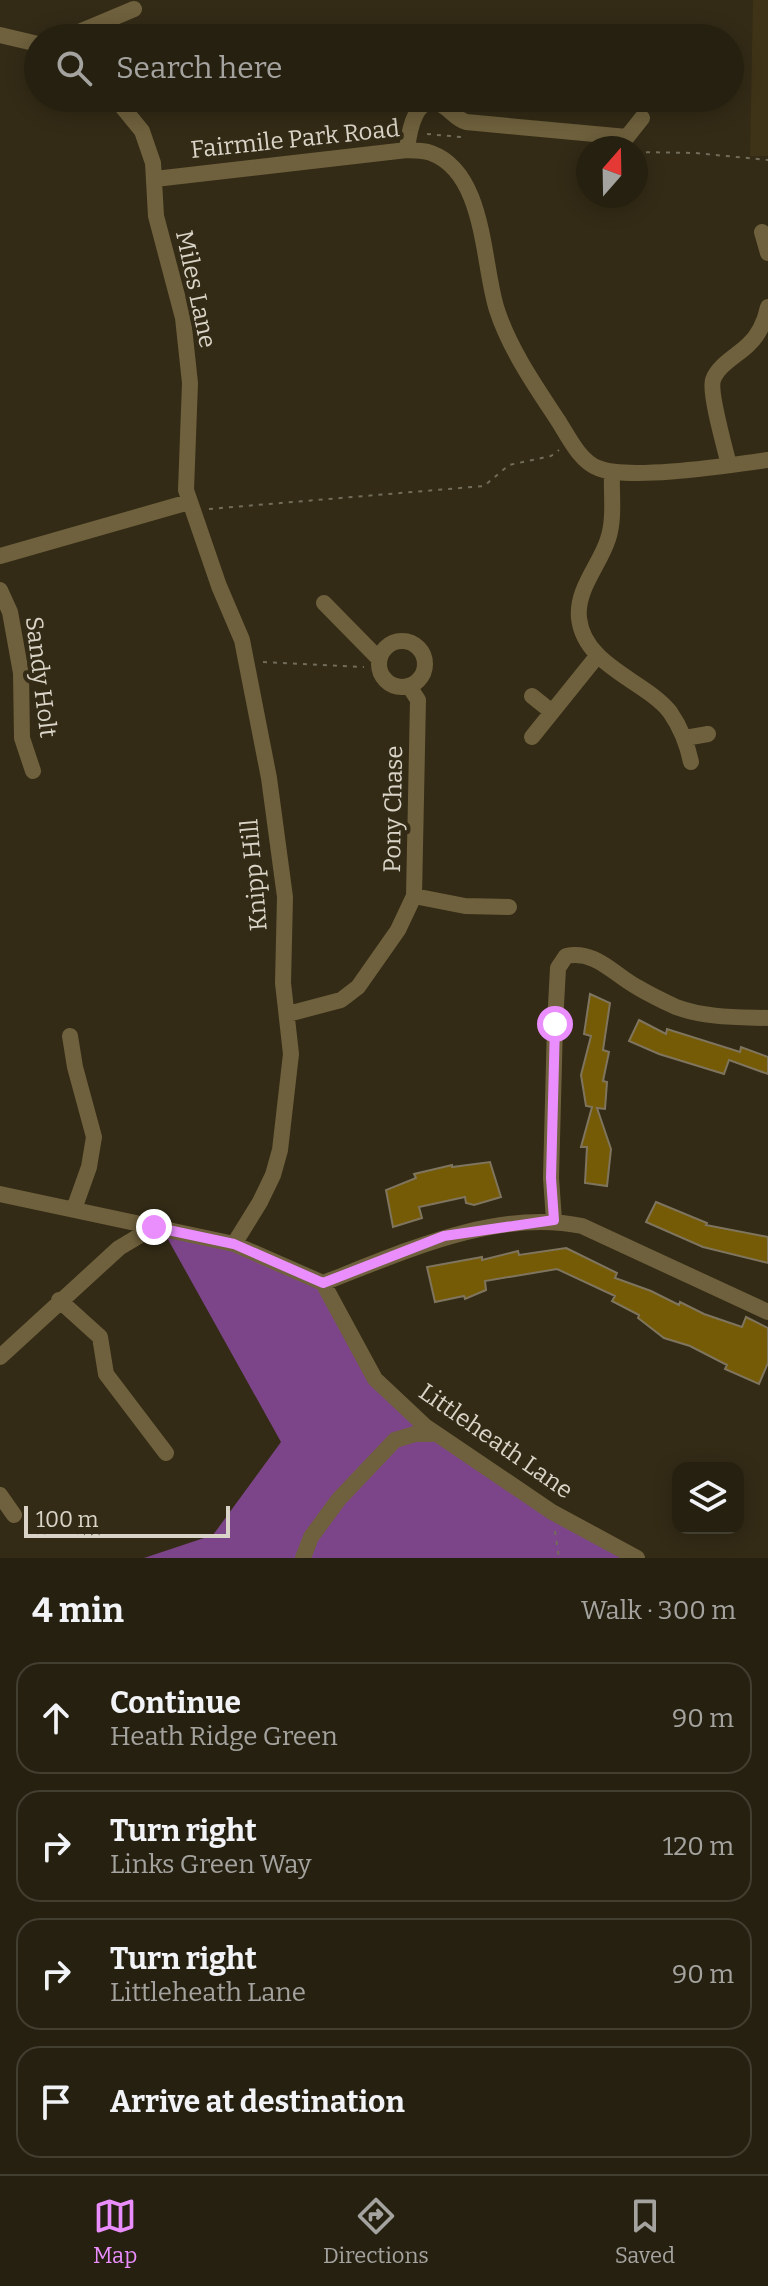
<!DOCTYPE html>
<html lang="en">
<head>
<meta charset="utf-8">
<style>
  :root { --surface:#262010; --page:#322d1e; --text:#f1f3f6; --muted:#a4a39f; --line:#423e30; --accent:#ea8dfd }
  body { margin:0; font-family:Bitter,serif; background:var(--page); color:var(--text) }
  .controls { position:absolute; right:24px; bottom:24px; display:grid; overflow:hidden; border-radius:16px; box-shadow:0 4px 20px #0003 }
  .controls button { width:72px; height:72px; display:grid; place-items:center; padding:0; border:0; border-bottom:2px solid var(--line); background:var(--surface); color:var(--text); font:40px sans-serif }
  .compass { position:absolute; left:576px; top:136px; width:72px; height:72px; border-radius:50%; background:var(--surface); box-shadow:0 4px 20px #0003; rotate:20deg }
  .scale { position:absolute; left:24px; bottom:20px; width:206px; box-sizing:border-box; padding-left:8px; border:4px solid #d9d4c7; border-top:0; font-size:22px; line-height:28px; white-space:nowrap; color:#d9d4c7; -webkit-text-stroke:6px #332b16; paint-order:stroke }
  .stop { position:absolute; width:24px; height:24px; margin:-18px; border:6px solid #ea8dfd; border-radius:50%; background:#fff }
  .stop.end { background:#ea8dfd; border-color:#fff; box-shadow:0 2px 8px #0008 }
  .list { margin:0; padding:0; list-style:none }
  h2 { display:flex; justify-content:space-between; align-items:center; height:104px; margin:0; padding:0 32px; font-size:34px }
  h2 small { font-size:26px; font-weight:400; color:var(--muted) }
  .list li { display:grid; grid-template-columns:52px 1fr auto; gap:24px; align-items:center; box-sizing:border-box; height:112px; margin:0 16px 16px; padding:0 16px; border:2px solid var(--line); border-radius:24px }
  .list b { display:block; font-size:30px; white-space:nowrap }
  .list p { margin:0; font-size:26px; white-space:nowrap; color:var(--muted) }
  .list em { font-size:26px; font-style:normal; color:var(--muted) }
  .icon { flex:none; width:44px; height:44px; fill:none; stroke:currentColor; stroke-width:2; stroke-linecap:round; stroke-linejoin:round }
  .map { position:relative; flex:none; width:768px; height:1558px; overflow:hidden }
  .search { position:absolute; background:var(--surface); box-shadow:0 4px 20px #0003; left:24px; right:24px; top:24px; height:88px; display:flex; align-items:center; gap:20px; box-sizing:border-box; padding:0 28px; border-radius:44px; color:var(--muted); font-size:30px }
  .sheet { height:616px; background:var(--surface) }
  nav { display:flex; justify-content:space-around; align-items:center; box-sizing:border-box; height:112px; border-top:2px solid var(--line); background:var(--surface); font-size:22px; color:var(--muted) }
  nav a { display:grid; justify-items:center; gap:4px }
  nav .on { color:var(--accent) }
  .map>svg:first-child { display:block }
  .built { fill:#3e3317 }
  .forest { fill:#7d4589 }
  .building { fill:#765b06; stroke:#7f755e; stroke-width:2 }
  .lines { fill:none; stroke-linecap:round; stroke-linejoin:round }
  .path { stroke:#726c5a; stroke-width:2; stroke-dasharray:4 6; stroke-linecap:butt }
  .minor { stroke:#6f613d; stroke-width:16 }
  .route { stroke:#ea8dfd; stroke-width:10 }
  .labels { text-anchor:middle; stroke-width:8; stroke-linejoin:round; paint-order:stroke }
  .street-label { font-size:24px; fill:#d9d4c7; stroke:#332b16 }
</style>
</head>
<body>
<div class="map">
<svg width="768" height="1558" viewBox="0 0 768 1558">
  <rect width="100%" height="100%" fill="#332b16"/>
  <path class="built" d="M753 0H768V156H750Z"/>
  <path class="forest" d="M165 1234 230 1249 320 1288 371 1382 629 1558H144L213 1535 281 1442Z"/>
  <path class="building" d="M590 994 610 1003 603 1050 609 1052 603 1081 607 1082 605 1109 597 1108 611 1149 607 1186 585 1183 587 1147H581L592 1107 586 1106 581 1075 591 1036 584 1034Z
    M639 1020 666 1034 667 1029 740 1052 741 1047 768 1057V1074L729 1060 724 1074 659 1054 629 1041Z
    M490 1162 501 1197 474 1205 466 1203 465 1197 419 1207 422 1218 393 1227 386 1190 416 1178 414 1174 452 1165V1167Z
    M656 1202 707 1223 706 1225 768 1237V1263L703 1247 646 1222Z
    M566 1248 617 1273 615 1278 651 1291 679 1305 680 1302 704 1314 742 1327 746 1317 768 1328V1363L759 1384 725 1369 727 1365 690 1346 664 1338 638 1318 639 1315 612 1301 615 1296 557 1269 485 1281 486 1290 465 1299 464 1296 435 1302 427 1267 482 1257V1260L518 1251 519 1255Z"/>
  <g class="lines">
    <path class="path" d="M427 134 461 137
      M636 152 695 153 768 160
      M209 509 484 486 509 465 551 456 559 450
      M263 662 364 667
      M555 1531 559 1558"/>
    <path class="minor" d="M0 35 38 44
      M65 38 134 9
      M115 98 142 131 153 163 156 216 183 318 190 383 186 490 219 586 242 640 269 778 285 897 283 983 291 1054 280 1150 273 1175 260 1202 234 1244
      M407 150C409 131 416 88 445 107 453 113 457 119 466 122L627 137 642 118
      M155 179 407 150C414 151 424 150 431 153 486 173 482 264 497 310 510 350 536 387 559 422 569 438 580 461 598 468 629 481 731 465 768 460
      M762 232 768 253
      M729 465C725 448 709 393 713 380 718 365 738 355 748 345 759 335 765 321 768 307
      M612 472C611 492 615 519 608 539 600 565 576 589 579 618 584 666 646 681 670 712 681 728 687 743 691 762
      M0 556 189 502
      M0 590 10 612 21 673 22 738 33 771
      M324 603 379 659
      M379 664a23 23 0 1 1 46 0a23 23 0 1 1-46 0Z
      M532 696 552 712
      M532 737 598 655
      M685 738 708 734
      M414 896 465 906 509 907
      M288 1014 341 1000 358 987 398 930 414 896 418 700 409 686
      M70 1036 75 1067 94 1137 89 1167 74 1209
      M0 1194 234 1244 323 1283 375 1379 425 1426 552 1512 637 1558
      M554 1220 551 1178 555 1024 558 968 566 956C596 950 613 974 637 987 649 994 663 1001 676 1007 706 1018 737 1017 768 1018
      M323 1283C401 1253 497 1208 582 1226L768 1312
      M59 1300 100 1337 106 1374 166 1453
      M0 1357 119 1248 154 1227
      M0 1495 14 1515
      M303 1558 311 1537 339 1499 395 1440 415 1434H435"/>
  </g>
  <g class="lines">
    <path class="route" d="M154 1227 234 1244 323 1283 444 1236 554 1220 551 1178 555 1024"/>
  </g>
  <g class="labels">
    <g class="street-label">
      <text transform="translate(295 139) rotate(-6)" y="8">Fairmile Park Road</text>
      <text transform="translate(196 289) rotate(78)" y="8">Miles Lane</text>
      <text transform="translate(41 677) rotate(83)" y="8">Sandy Holt</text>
      <text transform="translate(393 809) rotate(-89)" y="8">Pony Chase</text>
      <text transform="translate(254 875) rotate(-95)" y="8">Knipp Hill</text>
      <text transform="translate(496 1441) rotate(35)" y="8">Littleheath Lane</text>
    </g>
  </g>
</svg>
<div class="controls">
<button><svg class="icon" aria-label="layers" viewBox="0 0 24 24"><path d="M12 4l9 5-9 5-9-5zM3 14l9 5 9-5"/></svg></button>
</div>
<svg class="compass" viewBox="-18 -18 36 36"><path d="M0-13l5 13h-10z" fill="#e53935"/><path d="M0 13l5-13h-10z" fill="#a4a39f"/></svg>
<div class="scale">100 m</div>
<div class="stop" style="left:555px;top:1024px"></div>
<div class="stop end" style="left:154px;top:1227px"></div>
<div class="search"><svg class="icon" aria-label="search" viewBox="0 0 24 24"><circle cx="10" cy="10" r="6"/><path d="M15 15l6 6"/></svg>Search here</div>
</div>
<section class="sheet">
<h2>4 min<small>Walk · 300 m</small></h2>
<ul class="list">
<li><svg class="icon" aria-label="ahead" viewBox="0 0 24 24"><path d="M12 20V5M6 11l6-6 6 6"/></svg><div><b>Continue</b><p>Heath Ridge Green</p></div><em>90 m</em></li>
<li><svg class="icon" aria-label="right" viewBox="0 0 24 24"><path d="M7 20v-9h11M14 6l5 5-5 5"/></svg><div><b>Turn right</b><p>Links Green Way</p></div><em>120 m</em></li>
<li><svg class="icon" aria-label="right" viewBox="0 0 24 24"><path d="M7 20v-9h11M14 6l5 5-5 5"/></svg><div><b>Turn right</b><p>Littleheath Lane</p></div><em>90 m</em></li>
<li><svg class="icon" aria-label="arrive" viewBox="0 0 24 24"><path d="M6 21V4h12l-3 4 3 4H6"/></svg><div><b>Arrive at destination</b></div></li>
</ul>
</section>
<nav>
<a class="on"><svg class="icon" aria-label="map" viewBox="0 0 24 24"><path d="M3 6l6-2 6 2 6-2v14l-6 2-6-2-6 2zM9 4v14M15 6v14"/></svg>Map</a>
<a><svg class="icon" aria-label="directions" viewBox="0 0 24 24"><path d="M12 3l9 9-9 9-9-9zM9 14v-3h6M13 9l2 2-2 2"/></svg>Directions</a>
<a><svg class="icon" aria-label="saved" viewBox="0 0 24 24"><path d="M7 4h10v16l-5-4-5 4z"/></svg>Saved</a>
</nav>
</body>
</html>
